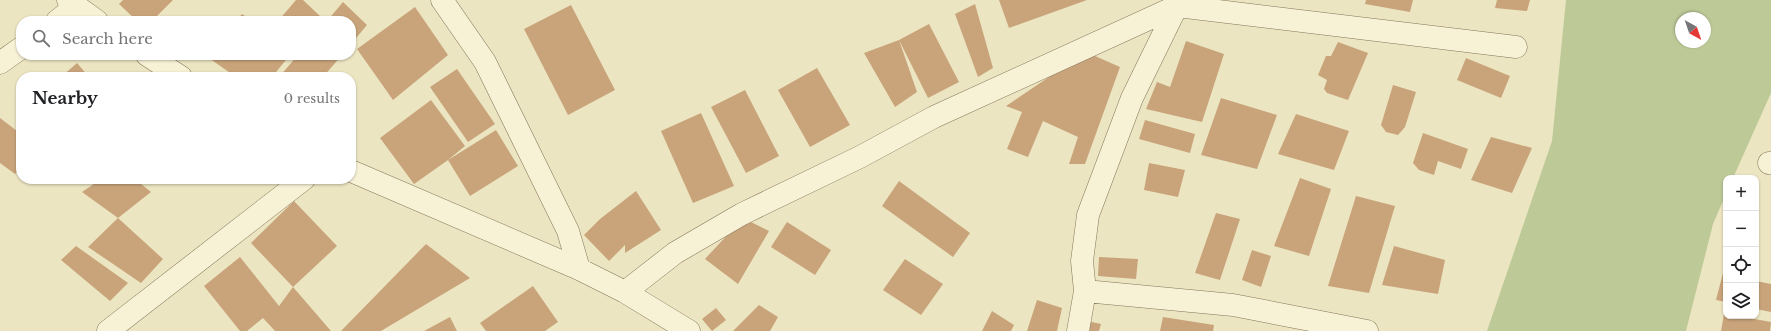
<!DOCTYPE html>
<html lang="en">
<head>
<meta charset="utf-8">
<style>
  :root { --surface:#fff; --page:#f2f2f2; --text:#202124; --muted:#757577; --line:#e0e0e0 }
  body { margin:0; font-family:"Libre Baskerville",serif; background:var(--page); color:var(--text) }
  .controls { position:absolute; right:12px; bottom:12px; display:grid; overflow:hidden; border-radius:8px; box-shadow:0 1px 3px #0004 }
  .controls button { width:36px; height:36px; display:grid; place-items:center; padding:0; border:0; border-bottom:1px solid var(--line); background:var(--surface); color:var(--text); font:20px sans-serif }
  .compass { position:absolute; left:1675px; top:12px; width:36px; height:36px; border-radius:50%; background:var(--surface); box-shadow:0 1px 3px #0004; rotate:140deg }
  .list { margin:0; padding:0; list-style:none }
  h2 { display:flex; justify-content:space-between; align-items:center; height:52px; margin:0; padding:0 16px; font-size:17px }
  h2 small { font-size:13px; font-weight:400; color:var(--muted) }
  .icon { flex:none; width:22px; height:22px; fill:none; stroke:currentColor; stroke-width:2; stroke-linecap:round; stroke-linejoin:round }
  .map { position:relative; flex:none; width:1771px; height:331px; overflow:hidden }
  .search { position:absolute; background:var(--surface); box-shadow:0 1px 3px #0004; left:16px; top:16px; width:340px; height:44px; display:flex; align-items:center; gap:10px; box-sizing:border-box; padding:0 14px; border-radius:16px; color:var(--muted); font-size:15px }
  .panel { position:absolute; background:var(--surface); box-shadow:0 1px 3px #0004; left:16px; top:72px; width:340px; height:112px; border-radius:16px }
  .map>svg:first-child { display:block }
  .green { fill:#bdc997; fill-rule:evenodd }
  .building { fill:#c9a47a }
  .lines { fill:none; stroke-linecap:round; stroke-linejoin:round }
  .street-casing { stroke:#85765a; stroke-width:23 }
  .street { stroke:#f7f1d5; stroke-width:22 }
</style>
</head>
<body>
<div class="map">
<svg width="1771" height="331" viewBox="0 0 1771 331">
  <rect width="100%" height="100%" fill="#ece5c2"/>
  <path class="green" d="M1566 0H1771V93L1733 178H1726V194L1713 224 1686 331H1487L1552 141ZM1681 18H1705V42H1681Z"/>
  <path class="building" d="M123 0H173L152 21H137L119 4Z
    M296 0H303L321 17 318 21H278Z
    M999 0H1087L1009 28Z
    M1366 0H1413L1410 12 1365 4Z
    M1497 0H1530L1527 11 1495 8Z
    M343 2 367 25 351 44V21H327Z
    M975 4 993 68 978 77 955 14Z
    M571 5 615 90 568 115 524 29Z
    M415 7 448 55 393 100 357 49Z
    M242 14 252 21H236Z
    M929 24 959 82 928 98 899 40Z
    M899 40 917 92 895 107 864 53Z
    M1186 41 1224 54 1202 122 1146 109 1157 82 1170 87Z
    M1338 42 1368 53 1348 100 1327 93 1324 89 1327 80 1318 75 1326 56H1331Z
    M1086 52 1120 67 1085 164H1069L1078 137 1043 121 1028 157 1007 149 1022 112 1006 106Z
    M207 55H290L272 77H236L206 56Z
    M298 55H342L323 77H279Z
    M1466 58 1510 76 1501 98 1457 80Z
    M77 63 89 77H61Z
    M817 68 850 125 810 147 778 90Z
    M457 69 495 124 468 142 430 87Z
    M1393 85 1416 92 1405 127 1398 135 1386 132 1381 125Z
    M745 90 779 156 746 173 711 107Z
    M1221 98 1277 115 1257 169 1201 155Z
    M431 100 465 146 448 160 496 130 518 166 470 196 448 160 414 184 380 138Z
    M701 113 734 186 693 203 661 131Z
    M1296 114 1349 131 1334 170 1278 154Z
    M0 118 21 134V168L15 174 0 163Z
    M1145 120 1195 134 1190 153 1139 139Z
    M1423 133 1468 149 1461 169 1438 161 1434 175 1419 170 1413 163Z
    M1491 137 1532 148 1512 193 1471 180Z
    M1149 163 1185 170 1178 197 1144 190Z
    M1300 178 1331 189 1309 256 1274 246Z
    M101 179H135L151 192 118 218 82 192Z
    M899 181 970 233 953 257 882 206Z
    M636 191 661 230 625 253V245L609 261 584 235 600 219Z
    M1356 196 1395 206 1369 293 1328 286Z
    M294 201 337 246 293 287 251 243Z
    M1216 213 1240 219 1220 280 1195 273Z
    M118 218 163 259 141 283 88 247Z
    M743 218 769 231 738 284 705 259Z
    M787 222 831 250 815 275 771 247Z
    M426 244 470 278 381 331H341Z
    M76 246 128 283 110 301 61 260Z
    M1394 246 1445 260 1438 294 1382 285Z
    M1252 250 1271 256 1261 287 1242 280Z
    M240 257 279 306 293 287 331 331H275L263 318 247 331H240L204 286Z
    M1099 257 1138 259 1136 279 1098 276Z
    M905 259 943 284 921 315 883 290Z
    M1723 273 1726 274V302L1716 300Z
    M1756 281 1771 284V312L1756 309Z
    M533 286 558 322 545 331H486L480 323Z
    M1037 300 1062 308 1057 331H1027Z
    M759 305 778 317 770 331H733Z
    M716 308 726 320 712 331 702 319Z
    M992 311 1014 325 1011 331H982Z
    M1724 314 1726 316H1738L1771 322 1770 331H1721Z
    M450 317 457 331H424Z
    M1163 317 1214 325 1213 331H1160Z
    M1087 321 1101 324 1099 331H1085Z"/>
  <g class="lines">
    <defs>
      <path id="street" d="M68 0 97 21
        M442 0 485 62 568 231 579 269
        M57 21 76 6
        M147 55 181 77
        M0 63 21 48
        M1769 163H1771
        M351 171 579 269 625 292 689 331
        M1085 291 1233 305 1367 331
        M625 292 675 253 742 214 860 157 934 117 1177 6 1179 1
        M108 331 304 179
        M1078 331 1085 291 1082 261 1088 215 1132 98 1177 6 1516 47"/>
    </defs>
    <use href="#street" class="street-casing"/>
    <use href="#street" class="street"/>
  </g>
</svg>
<div class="controls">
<button>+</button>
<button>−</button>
<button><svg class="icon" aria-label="locate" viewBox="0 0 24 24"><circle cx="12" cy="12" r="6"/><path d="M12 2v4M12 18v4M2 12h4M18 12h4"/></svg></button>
<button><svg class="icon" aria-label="layers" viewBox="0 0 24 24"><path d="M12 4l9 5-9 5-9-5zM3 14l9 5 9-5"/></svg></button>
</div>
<svg class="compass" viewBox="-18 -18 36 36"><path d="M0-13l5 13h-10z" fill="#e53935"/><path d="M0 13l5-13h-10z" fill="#757577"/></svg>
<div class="search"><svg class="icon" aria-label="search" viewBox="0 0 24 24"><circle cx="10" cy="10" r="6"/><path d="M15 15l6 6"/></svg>Search here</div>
<section class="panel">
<h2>Nearby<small>0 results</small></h2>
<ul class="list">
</ul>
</section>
</div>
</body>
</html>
